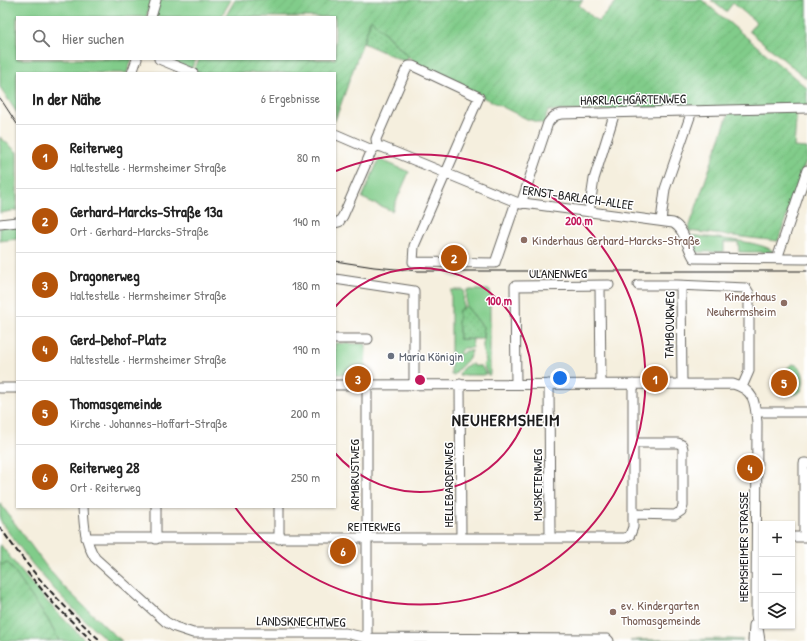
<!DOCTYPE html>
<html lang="de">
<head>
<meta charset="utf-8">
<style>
  :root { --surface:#fff; --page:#f2f2f2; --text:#222; --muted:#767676; --line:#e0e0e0; --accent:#b45309 }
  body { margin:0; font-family:"Patrick Hand",sans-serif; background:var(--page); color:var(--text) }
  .controls { position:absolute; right:12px; bottom:12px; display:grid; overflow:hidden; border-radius:0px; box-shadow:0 1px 3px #0004 }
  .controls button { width:36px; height:36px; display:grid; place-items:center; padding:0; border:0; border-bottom:1px solid var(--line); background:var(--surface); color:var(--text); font:20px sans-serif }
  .you { position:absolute; left:560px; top:378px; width:14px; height:14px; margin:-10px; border:3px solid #fff; border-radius:50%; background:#1a73e8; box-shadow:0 0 0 6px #1a73e833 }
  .badge { display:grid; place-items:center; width:26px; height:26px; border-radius:50%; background:var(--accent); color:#fff; font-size:13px; font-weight:700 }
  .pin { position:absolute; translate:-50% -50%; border:2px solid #fff; box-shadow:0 1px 4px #0006 }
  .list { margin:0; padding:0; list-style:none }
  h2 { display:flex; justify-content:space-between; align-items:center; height:52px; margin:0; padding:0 16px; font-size:17px }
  h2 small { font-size:13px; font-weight:400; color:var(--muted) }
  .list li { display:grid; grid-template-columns:26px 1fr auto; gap:12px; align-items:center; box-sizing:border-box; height:64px; padding:0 16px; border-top:1px solid var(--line) }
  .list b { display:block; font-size:15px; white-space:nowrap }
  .list p { margin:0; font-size:13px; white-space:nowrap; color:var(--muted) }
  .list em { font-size:13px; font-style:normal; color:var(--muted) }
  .icon { flex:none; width:22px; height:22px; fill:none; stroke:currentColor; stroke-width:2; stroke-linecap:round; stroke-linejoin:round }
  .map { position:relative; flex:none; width:807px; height:641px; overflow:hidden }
  .search { position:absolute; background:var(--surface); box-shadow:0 1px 3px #0004; left:16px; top:16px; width:320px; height:44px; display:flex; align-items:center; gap:10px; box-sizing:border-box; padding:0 14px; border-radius:0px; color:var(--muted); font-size:15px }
  .panel { position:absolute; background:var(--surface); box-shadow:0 1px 3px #0004; left:16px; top:72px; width:320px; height:436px; border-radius:0px }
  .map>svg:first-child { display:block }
  .grass { fill:#81cc8a; stroke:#4e7453 }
  .park { fill:url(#park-dots); stroke:#4e7453 }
  .garden { fill:url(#garden-furrows); stroke:#4e7453 }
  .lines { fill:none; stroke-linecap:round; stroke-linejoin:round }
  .minor-casing { stroke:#686660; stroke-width:11 }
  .minor { stroke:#fff; stroke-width:9 }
  .tram { stroke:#1c1c1c; stroke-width:1 }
  .rail { stroke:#1c1c1c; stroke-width:2; stroke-dasharray:6 3; stroke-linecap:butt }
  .ring { fill:none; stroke:#c2185b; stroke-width:2 }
  .education-dot { fill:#8d6e63; stroke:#fff; stroke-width:1.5 }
  .worship-dot { fill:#6b7280; stroke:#fff; stroke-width:1.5 }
  .labels { text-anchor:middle; stroke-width:3; stroke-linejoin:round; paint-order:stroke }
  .street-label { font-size:13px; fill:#1c1c1c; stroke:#fff }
  .education-label { font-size:13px; fill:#785e54; stroke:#fff; text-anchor:start }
  .worship-label { font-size:13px; fill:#5b616d; stroke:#fff; text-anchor:start }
  .district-label { font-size:17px; font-weight:bold; letter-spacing:1px; fill:#1c1c1c; stroke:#fff }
  .centre { fill:#c2185b; stroke:#fff; stroke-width:2 }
  .ring-label { font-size:12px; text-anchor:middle; font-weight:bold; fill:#c2185b; stroke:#fff; stroke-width:3; stroke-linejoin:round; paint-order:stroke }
</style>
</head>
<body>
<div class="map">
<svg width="807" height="641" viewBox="0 0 807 641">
  <defs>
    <pattern id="park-dots" width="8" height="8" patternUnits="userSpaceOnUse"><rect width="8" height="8" fill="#81cc8a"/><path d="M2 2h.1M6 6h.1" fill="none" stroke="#6faf76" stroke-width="1.8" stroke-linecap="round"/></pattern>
    <pattern id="garden-furrows" width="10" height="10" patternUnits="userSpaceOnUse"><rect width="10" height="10" fill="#81cc8a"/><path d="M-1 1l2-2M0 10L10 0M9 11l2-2" fill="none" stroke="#6faf76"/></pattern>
  </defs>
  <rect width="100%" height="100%" fill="#fff"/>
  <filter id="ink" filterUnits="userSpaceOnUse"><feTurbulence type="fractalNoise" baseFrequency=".025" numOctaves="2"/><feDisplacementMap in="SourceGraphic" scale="8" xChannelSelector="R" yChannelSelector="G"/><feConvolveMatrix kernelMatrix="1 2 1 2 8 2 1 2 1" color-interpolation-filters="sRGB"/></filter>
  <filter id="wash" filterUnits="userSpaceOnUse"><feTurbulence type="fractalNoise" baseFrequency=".012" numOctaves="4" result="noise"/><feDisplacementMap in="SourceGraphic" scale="16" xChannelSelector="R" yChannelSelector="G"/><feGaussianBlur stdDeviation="0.9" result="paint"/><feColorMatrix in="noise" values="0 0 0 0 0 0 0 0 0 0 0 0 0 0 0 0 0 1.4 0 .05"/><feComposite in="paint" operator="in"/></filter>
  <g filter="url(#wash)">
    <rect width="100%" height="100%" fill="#f5efde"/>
    <path class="grass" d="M0 0H152L146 17H17V59H132L127 73H17V113L0 87Z
      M159 0H231L221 17H153Z
      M167 59H196L191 69Z
      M0 137 17 152V210L0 213Z
      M379 159 409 172 392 211 362 198Z
      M17 225V239L0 241V227Z
      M688 235C705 237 764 241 774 252H739L738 242H724V252H695Z
      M451 290H464L463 307 459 310V339H473L472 348H464L460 351 459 353 461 354 465 351H472C468 363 461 364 454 375H451Z
      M467 290H490V375H488L483 365 486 361 483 352V327L466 306Z
      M335 343 366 344 365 375 335 374Z
      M473 364V366H481L486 374 484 375H459C461 368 466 365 473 364Z
      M792 364C805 365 805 382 801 391 784 402 783 382 785 370Z
      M0 503 46 566 63 586 111 632 122 641H108L81 617 55 590 33 565 3 525 0 519Z
      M0 544C26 579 54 611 86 641H59L48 620 8 564 0 565Z
      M730 639 743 640 742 641H630L637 640Z"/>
    <path class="park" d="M371 19 408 57 406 62 363 43Z
      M466 306 483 327V339H459V326L458 325 459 310Z"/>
    <path class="garden" d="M235 0H583L579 5 598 22 618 0H702L807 88V106L797 107 794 147 807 148V158L778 241 688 231 730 109 548 111 544 124 527 119 417 65 371 19 335 121V73H201L193 70 200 59H335V17H225Z
      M711 0H807V79L749 31 756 22 733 3 726 12Z
      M8 563 48 620 59 641H0V565Z"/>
  </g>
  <g filter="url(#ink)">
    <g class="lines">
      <defs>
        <path id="minor" d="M151 17 156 0
          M159 59 193 73
          M132 73 137 59
          M335 134 372 150
          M377 146 376 139 406 70 409 66H413L479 97 414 246 413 262 495 263 516 202
          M521 204 548 123C552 117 555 115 561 114L807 108
          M589 212 594 179 615 112
          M661 221 665 189 692 111
          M335 223 339 222 343 216 372 150 377 146 382 147 516 202 673 223C685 229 687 248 694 258L807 259
          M0 224 17 222
          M779 253 807 170
          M335 279 414 291
          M638 285H677L746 288 749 293V371L742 387
          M600 286 601 384
          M681 286 682 384
          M414 291V384
          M335 339H368
          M460 384 461 538
          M516 384 515 286 609 285
          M549 384 550 538
          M335 385 733 384C754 390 755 401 757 422L756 615 760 641
          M0 388H17
          M756 412H807
          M83 507C84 526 85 542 95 558L166 622 175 627 193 633H345L367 638 595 639H607L609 641
          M156 507V539
          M633 514 675 515 681 511 683 506V449L682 445 678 443H633
          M792 537H807
          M804 537V463H807
          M86 538H625L630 535 633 527V384
          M279 539V507
          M367 638V384
          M753 641 754 625"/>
      </defs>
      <use href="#minor" class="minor-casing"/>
      <use href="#minor" class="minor"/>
      <path class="tram" d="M0 98 17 124
        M335 261 374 267 418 271H807"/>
      <path class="rail" d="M0 527C28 569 63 607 101 641
        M27 572 54 604 92 641"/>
    </g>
  </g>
  <g class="ring">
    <path d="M335 307A112 112 0 1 1 335 453"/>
    <path d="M336 171A225 225 0 1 1 235 507"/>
  </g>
  <g class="education-dot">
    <circle cx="524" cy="240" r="4"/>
    <circle cx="784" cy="303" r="4"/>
    <circle cx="613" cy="612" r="4"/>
  </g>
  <circle class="worship-dot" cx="391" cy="356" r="4"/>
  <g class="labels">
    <g class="street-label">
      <text transform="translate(633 99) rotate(-1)" y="5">HARRLACHGÄRTENWEG</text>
      <text transform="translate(578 197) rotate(8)" y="5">ERNST-BARLACH-ALLEE</text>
      <text x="558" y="278">ULANENWEG</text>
      <text transform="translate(669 325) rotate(-89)" y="5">TAMBOURWEG</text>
      <text transform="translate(354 475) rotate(-90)" y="5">ARMBRUSTWEG</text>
      <text transform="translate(448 485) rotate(-90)" y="5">HELLEBARDENWEG</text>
      <text transform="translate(537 485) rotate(-90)" y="5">MUSKETENWEG</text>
      <text x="374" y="531">REITERWEG</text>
      <text transform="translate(743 547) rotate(-90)" y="5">HERMSHEIMER STRASSE</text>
      <text transform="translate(301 621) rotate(1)" y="5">LANDSKNECHTWEG</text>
    </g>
    <g class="education-label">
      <text x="532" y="245">Kinderhaus Gerhard-Marcks-Straße</text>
      <text x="776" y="301" text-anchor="end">Kinderhaus<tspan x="776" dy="15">Neuhermsheim</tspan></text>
      <text x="621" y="610">ev. Kindergarten<tspan x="621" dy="15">Thomasgemeinde</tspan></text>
    </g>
    <g class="worship-label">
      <text x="399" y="361">Maria Königin</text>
    </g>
    <g class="district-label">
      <text x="506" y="426">NEUHERMSHEIM</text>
    </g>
  </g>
  <circle cx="420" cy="380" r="6" class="centre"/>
  <g class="ring-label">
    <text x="579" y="225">200 m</text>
    <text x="499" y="305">100 m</text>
  </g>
</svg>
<div class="controls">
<button>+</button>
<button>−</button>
<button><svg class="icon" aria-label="layers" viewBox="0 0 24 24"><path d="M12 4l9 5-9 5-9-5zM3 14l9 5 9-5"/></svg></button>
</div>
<div class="you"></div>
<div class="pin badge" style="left:655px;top:379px">1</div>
<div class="pin badge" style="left:454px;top:258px">2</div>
<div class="pin badge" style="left:358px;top:379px">3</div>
<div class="pin badge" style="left:750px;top:468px">4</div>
<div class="pin badge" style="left:784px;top:383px">5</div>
<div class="pin badge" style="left:343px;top:551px">6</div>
<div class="search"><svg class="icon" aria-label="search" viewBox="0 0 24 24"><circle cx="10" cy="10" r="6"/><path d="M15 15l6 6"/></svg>Hier suchen</div>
<section class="panel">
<h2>In der Nähe<small>6 Ergebnisse</small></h2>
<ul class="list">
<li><span class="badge">1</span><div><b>Reiterweg</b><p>Haltestelle · Hermsheimer Straße</p></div><em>80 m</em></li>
<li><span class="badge">2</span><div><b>Gerhard-Marcks-Straße 13a</b><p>Ort · Gerhard-Marcks-Straße</p></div><em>140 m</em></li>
<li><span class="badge">3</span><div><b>Dragonerweg</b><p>Haltestelle · Hermsheimer Straße</p></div><em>180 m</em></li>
<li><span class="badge">4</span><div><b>Gerd-Dehof-Platz</b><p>Haltestelle · Hermsheimer Straße</p></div><em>190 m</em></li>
<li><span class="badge">5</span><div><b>Thomasgemeinde</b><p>Kirche · Johannes-Hoffart-Straße</p></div><em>200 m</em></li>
<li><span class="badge">6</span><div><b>Reiterweg 28</b><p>Ort · Reiterweg</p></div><em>250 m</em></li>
</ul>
</section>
</div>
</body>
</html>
